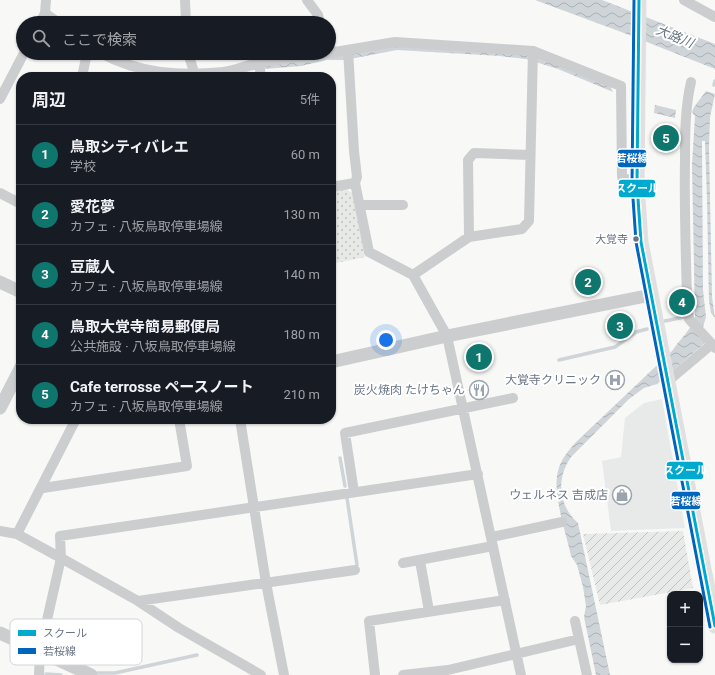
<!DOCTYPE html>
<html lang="ja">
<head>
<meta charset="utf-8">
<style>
  :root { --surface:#171b24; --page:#20242c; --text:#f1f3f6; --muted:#9ea1a6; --line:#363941; --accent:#0f766e }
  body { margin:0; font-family:Roboto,"Noto Sans JP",sans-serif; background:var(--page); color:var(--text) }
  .controls { position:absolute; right:12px; bottom:12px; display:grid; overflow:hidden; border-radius:8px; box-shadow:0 1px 3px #0004 }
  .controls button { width:36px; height:36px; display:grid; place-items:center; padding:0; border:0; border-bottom:1px solid var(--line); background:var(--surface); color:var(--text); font:20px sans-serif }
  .you { position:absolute; left:386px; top:340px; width:14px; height:14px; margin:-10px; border:3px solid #fff; border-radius:50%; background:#1a73e8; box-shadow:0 0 0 6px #1a73e833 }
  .badge { display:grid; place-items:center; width:26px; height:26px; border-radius:50%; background:var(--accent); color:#fff; font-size:13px; font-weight:700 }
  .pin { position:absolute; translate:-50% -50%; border:2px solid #fff; box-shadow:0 1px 4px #0006 }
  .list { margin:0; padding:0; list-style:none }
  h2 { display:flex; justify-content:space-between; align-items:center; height:52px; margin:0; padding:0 16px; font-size:17px }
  h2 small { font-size:13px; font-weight:400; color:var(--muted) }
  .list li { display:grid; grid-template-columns:26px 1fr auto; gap:12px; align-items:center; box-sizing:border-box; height:60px; padding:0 16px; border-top:1px solid var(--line) }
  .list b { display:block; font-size:15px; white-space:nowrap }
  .list p { margin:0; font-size:13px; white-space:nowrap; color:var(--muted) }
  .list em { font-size:13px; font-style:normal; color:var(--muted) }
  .icon { flex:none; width:22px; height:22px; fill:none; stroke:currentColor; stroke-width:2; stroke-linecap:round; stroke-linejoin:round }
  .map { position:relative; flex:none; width:715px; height:675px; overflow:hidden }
  .search { position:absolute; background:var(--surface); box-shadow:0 1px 3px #0004; left:16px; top:16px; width:320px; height:44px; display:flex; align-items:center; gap:10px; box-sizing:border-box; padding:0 14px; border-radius:22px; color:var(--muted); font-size:15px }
  .panel { position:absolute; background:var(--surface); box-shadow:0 1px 3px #0004; left:16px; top:72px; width:320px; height:352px; border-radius:16px }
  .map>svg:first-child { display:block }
  .built { fill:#e8e9e9 }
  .industrial { fill:url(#industrial-furrows) }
  .grass { fill:url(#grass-dots) }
  .water { fill:url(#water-waves) }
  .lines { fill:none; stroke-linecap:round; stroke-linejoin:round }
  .stream { stroke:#ced4d8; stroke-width:3.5 }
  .minor { stroke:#cccdce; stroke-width:10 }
  .tertiary { stroke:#cccdce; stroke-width:13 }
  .secondary { stroke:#e0e0e1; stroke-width:15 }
  .bus-1-casing { stroke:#fff; stroke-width:6 }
  .bus-2-casing { stroke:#fff; stroke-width:6 }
  .bus-1 { stroke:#00a9ce; stroke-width:3 }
  .bus-2 { stroke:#0065bd; stroke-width:3 }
  .bus-dot { fill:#697586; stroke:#fff; stroke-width:1.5 }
  .labels { text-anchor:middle; stroke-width:4; stroke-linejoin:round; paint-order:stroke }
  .bus-label { font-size:11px; fill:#697586; stroke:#fff; text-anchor:end }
  .poi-label { font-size:12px; fill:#697586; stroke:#fff; text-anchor:end }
  .water-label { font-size:13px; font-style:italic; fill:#657581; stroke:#fff }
  .key { fill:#fff; stroke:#d2d6db; stroke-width:1 }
  .key-label { font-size:11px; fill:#697586 }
  .line-badge { stroke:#fff; stroke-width:1.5 }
  .badge-label { font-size:11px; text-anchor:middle; font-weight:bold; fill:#fff }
</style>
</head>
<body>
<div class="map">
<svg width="715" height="675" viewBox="0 0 715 675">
  <defs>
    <pattern id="industrial-furrows" width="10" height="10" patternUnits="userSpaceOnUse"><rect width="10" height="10" fill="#e8e9e9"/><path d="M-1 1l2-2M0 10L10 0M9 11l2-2" fill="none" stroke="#c0c1c2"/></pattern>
    <pattern id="grass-dots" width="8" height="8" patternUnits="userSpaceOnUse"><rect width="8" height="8" fill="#e6e9e5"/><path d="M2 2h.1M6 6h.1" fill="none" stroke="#bec1bf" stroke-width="1.8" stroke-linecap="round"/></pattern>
    <pattern id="water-waves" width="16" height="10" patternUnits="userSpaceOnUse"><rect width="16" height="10" fill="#ced4d8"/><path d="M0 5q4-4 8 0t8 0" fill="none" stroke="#abb1b5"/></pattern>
  </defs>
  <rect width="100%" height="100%" fill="#f8f8f7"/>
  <path class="built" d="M662 399 685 528 611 531 602 461 621 457 625 418 644 403Z"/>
  <path class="industrial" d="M683 531 693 588 600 605 583 534Z"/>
  <path class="grass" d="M346 189 352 193 365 257 331 264V192Z"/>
  <path class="water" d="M535 0H602L715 44V69L624 33Z
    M385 46 521 53 542 58 609 84 613 92 558 69 526 59 500 56 397 50 345 60H327L301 66 253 70 231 77H220L241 69Z
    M706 91 715 94 710 117 709 147 712 297 715 318 711 313 709 301 707 199 705 141H702L703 290 706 317 703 327 705 343 657 384 644 388 629 399 571 457C556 479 558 505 578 523L610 675H596L584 617 586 606 583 587 577 565 571 556C566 532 552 494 558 471 561 459 568 451 576 442L672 351C680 339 690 331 695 318L692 165 695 116 692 112 694 107Z
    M655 105 676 110 675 118 654 113Z"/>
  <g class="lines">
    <path class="stream" d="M714 85 715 81
      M665 321 684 317
      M559 360 615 347 636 332 647 329
      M340 458 345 486
      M347 498 357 565
      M93 673H115L197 655
      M46 674 61 675"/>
    <path class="minor" d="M185 0 186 23
      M307 0 318 15 320 23
      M684 0 715 17
      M45 13 59 23
      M40 23 45 13 46 0
      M348 50 354 151 357 177 355 183
      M101 53C139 74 181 76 223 72 236 70 247 65 259 63 281 59 304 56 326 53
      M188 53 194 72
      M329 53 395 42 533 51 621 86 622 177 637 184
      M259 63 261 77
      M82 77 87 53
      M691 82C685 108 685 134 685 161 684 208 686 254 687 301L689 319 712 344
      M0 99 24 53
      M331 187 355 183 369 252 413 275 447 336 521 675
      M0 193 21 204
      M360 205H403
      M469 237 468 160 474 153 530 155
      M413 275 469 237 522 229 529 221 533 51
      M667 382 712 344 715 348
      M240 419 266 583 284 675
      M43 488 187 466 179 419
      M354 492 345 433 513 398
      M0 531 17 534 61 558 138 601 179 628 261 675
      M17 534 76 419
      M492 537 562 522
      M420 561 429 611
      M403 563 493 546
      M138 601 355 570
      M575 621 587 675
      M39 675 40 651 61 558 60 536 478 474
      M375 675 369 621 505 600
      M403 675 448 670 579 639"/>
    <path class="tertiary" d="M0 282 21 292
      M331 362 447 336 651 295
      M0 408 21 367
      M0 633 91 675"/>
    <path class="secondary" d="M639 0 637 184 641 242 715 626"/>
    <defs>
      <path id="bus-1" d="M639 0 637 184 641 242 715 626"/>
      <path id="bus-2" d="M634 0 632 184 636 242 710 627"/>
    </defs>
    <use href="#bus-1" class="bus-1-casing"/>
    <use href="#bus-2" class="bus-2-casing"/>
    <use href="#bus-1" class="bus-1"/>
    <use href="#bus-2" class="bus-2"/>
  </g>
  <defs>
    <symbol id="hospital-ring" viewBox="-11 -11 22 22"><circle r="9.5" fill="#fff" stroke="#9ba3ae" stroke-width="1.5"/><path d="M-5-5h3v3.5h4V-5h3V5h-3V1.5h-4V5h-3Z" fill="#9ba3ae"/></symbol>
    <symbol id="restaurant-ring" viewBox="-11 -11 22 22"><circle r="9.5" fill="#fff" stroke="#9ba3ae" stroke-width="1.5"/><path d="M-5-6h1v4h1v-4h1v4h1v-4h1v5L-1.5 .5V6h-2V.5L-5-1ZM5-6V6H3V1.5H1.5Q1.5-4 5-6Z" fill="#9ba3ae"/></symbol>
    <symbol id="shop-ring" viewBox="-11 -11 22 22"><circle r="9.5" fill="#fff" stroke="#9ba3ae" stroke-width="1.5"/><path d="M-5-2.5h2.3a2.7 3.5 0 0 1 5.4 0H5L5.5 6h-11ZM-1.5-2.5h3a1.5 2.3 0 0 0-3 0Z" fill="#9ba3ae"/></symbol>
  </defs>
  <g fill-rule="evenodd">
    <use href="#hospital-ring" x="604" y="369" width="22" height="22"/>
    <use href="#restaurant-ring" x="468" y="379" width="22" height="22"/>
    <use href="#shop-ring" x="611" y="484" width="22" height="22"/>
  </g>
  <circle class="bus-dot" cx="636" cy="239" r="3.5"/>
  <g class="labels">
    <g class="bus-label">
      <text x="628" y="243">大覚寺</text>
    </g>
    <g class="poi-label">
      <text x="601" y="384">大覚寺クリニック</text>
      <text x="465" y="394">炭火焼肉 たけちゃん</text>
      <text x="608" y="499">ウェルネス 吉成店</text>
    </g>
    <g class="water-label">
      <text transform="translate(675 36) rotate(22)" y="5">大路川</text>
    </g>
  </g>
  <rect x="10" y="619" width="132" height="46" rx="6" class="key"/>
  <rect x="18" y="630" width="18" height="6" fill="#00a9ce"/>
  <rect x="18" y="648" width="18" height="6" fill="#0065bd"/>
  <g class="key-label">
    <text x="43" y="637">スクール</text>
    <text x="43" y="655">若桜線</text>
  </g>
  <g class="line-badge">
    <rect x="617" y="149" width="30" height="19" rx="4" fill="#0065bd"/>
    <rect x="618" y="179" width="38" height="19" rx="4" fill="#00a9ce"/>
    <rect x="666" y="461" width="38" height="19" rx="4" fill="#00a9ce"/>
    <rect x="671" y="491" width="30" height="19" rx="4" fill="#0065bd"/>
  </g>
  <g class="badge-label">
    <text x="632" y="162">若桜線</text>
    <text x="637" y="192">スクール</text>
    <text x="685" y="474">スクール</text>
    <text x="686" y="505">若桜線</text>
  </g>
</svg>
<div class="controls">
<button>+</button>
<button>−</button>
</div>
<div class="you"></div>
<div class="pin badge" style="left:479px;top:357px">1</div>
<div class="pin badge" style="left:588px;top:282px">2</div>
<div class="pin badge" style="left:620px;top:326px">3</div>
<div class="pin badge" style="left:682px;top:302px">4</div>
<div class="pin badge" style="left:666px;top:138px">5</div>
<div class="search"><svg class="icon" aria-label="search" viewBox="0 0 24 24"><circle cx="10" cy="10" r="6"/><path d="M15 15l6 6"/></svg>ここで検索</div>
<section class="panel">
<h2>周辺<small>5件</small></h2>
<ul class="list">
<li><span class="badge">1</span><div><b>鳥取シティバレエ</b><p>学校</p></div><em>60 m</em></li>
<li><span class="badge">2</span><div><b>愛花夢</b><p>カフェ · 八坂鳥取停車場線</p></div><em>130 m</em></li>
<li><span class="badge">3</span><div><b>豆蔵人</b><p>カフェ · 八坂鳥取停車場線</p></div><em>140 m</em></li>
<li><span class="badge">4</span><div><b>鳥取大覚寺簡易郵便局</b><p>公共施設 · 八坂鳥取停車場線</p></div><em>180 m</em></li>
<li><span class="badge">5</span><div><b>Cafe terrosse ペースノート</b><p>カフェ · 八坂鳥取停車場線</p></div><em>210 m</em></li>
</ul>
</section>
</div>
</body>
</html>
